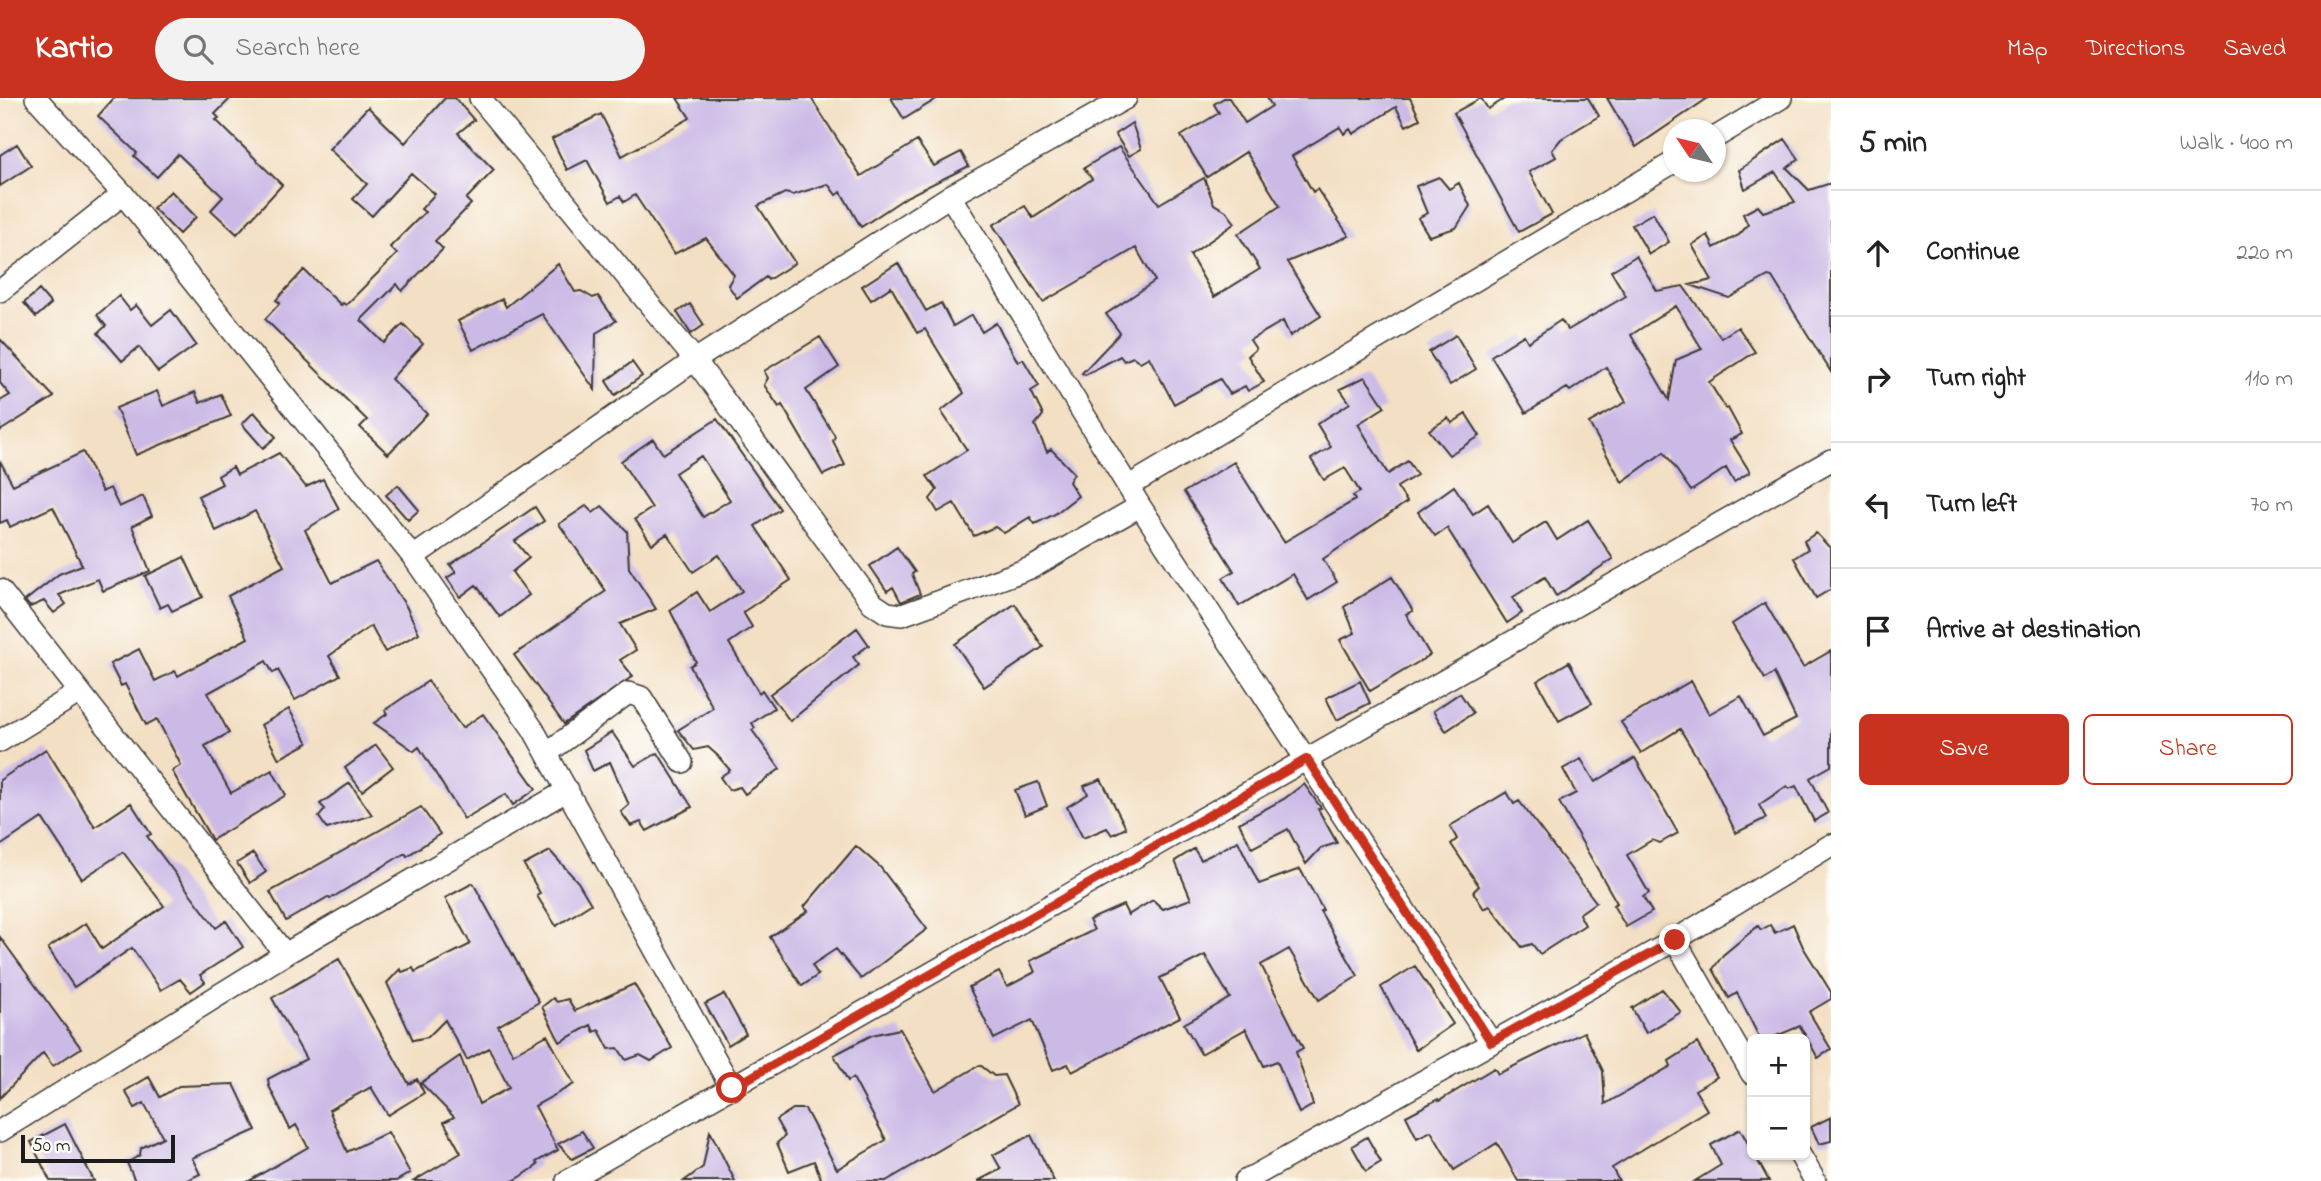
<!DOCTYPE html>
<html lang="en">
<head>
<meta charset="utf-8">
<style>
  :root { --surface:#fff; --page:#f2f2f2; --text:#222; --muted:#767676; --line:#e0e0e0; --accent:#c8321e }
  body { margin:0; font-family:"Indie Flower",sans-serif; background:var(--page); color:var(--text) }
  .controls { position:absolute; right:21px; bottom:21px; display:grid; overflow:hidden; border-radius:10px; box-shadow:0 2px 5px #0004 }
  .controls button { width:63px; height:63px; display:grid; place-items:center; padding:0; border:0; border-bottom:2px solid var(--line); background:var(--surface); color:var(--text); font:35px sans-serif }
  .compass { position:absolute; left:1663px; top:21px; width:63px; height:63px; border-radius:50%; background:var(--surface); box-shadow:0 2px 5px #0004; rotate:305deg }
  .scale { position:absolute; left:21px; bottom:18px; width:154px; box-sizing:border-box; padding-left:7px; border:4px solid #1c1c1c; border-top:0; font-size:19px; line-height:24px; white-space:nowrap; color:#1c1c1c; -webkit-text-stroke:5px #fdfcf7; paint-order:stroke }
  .stop { position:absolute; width:21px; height:21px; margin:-16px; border:5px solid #c8321e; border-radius:50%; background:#fff }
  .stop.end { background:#c8321e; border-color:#fff; box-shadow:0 2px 7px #0008 }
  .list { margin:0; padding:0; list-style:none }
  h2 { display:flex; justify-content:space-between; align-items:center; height:91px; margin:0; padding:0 28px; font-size:30px }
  h2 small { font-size:23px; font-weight:400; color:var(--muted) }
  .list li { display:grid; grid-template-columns:46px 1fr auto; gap:21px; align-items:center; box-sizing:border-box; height:126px; padding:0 28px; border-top:2px solid var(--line) }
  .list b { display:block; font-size:26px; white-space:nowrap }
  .list em { font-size:23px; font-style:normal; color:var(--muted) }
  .actions { display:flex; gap:14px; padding:21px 28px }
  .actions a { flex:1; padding:16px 0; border:2px solid var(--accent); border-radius:10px; text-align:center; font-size:24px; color:var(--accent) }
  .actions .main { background:var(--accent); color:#fff }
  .icon { flex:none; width:38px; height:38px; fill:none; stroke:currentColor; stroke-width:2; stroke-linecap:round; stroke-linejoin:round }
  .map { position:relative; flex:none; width:1831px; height:1083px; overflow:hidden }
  header { display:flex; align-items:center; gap:42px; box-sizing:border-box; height:98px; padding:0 35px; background:var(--accent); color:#fff }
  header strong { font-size:33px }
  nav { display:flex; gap:38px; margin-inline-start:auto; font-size:24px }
  .search { width:490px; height:63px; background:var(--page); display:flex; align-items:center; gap:18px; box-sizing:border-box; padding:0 24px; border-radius:38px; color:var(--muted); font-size:26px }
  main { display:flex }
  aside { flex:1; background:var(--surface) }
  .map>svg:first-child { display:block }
  .building { fill:#ccbae6; fill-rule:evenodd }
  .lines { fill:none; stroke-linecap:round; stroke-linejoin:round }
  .minor-casing { stroke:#3c3935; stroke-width:24 }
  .minor { stroke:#fff; stroke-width:21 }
  .route { stroke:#c8321e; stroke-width:9 }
</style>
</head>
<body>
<header>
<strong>Kartio</strong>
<div class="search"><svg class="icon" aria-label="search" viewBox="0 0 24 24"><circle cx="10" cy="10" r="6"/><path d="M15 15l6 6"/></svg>Search here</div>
<nav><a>Map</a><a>Directions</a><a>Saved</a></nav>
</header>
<main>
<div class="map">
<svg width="1831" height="1083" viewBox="0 0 1831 1083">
  <rect width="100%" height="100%" fill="#fdfcf7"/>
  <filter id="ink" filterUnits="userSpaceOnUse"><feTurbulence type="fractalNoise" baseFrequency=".0143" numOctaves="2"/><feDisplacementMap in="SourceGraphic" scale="14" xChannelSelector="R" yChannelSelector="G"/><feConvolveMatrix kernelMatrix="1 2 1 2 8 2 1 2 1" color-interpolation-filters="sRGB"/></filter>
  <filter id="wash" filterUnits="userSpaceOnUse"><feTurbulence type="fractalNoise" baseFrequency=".00686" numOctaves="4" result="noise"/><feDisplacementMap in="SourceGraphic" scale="28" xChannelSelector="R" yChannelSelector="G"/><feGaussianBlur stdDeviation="1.57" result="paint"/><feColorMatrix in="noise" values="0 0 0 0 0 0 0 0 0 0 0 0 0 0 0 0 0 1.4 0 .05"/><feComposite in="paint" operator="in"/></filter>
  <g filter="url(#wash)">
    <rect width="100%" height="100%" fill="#f3dfc3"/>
    <g id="blocks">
      <path class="building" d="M114 0H231L215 16 219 20 216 22 282 87 237 136 211 112 223 99 178 56 157 79 134 58 137 55 98 18Z
        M445 0H455L474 22 458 35 494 72 466 101 471 106 435 143 443 151 402 193 397 186 361 222 384 245 403 226 423 246 391 281 427 316 388 356 360 329 367 322 265 221 280 205 276 202 304 172 341 207 343 205 346 207 397 156 390 149 425 114 421 111 435 96 411 75 372 118 353 101 367 86 329 51 368 9 405 45Z
        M677 0H811L861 78 917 43 934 68 961 54 969 68 908 98 861 129 841 94 836 97 828 86 793 97 785 95 758 108 795 165 768 182 766 179 737 200 728 187 734 177 706 140 674 156 635 97 624 104 620 98 610 104 587 62 567 72 552 41 601 16 622 58 690 20Z
        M891 0H938L904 21Z
        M1224 0H1229L1245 25 1272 8 1267 0H1410L1420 21 1406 28 1396 9 1353 36 1350 31 1344 36 1340 29 1292 58 1313 94 1317 91 1349 138 1287 164 1321 218 1290 238 1283 223 1250 242 1256 251 1248 258 1264 284 1248 293 1245 288 1230 296 1220 281 1174 306 1149 259 1140 264 1133 259 1124 263 1120 258 1085 277 1082 275 1120 235 1106 216 1155 183 1136 150 1043 204 993 127 1025 108 1033 120 1092 81 1084 70 1119 49 1159 106 1204 80 1214 106 1226 113 1235 125 1190 157 1214 199 1260 171 1238 136 1280 108 1246 54 1207 79 1181 38 1219 15 1214 6Z
        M1481 0 1488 11 1506 0H1588L1599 18 1561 41 1552 52 1556 59 1529 74 1552 116 1519 134 1454 15Z
        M1607 0H1708L1636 49Z
        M1132 25 1141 51 1129 58 1115 36Z
        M1785 41 1799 61 1787 70 1809 92 1831 85V274L1772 179 1768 178 1729 200 1690 187 1712 182 1692 147 1708 137 1714 150 1739 137 1748 127 1743 116 1758 108 1763 114 1795 104 1775 74 1745 91 1739 72Z
        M17 46 31 68 0 88V57Z
        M1439 79 1449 91 1459 85 1470 108 1456 130 1429 138 1418 120 1427 115 1416 88Z
        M171 93 196 119 179 136 153 110Z
        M1653 115 1669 144 1649 156 1632 127Z
        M1636 158 1657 193 1683 188 1721 240 1738 229 1755 254 1709 284 1726 311 1728 310 1742 336 1730 342 1750 374 1734 384 1726 370 1691 393 1664 354 1622 384 1589 325 1626 304 1606 269 1570 293 1567 290 1526 315 1491 258 1524 237 1528 244 1561 222 1568 232 1626 198 1611 173ZM1676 208 1702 251 1676 262 1669 302 1631 237Z
        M898 165 926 213 941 205 953 228 972 217 982 234 996 225 1018 264 1023 261 1039 288 1031 293 1043 317 1035 327 1047 354 1051 351 1074 375 1069 384 1078 398 1055 416 1035 426 1030 419 1004 435 995 429 974 438 954 405 938 414 930 401 937 392 927 378 967 352 941 313 964 295 925 231 917 235 891 189 871 202 862 188Z
        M558 166 575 194 581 193 593 200 598 198 616 223 596 235 595 292 542 216 473 252 458 223 502 201 506 209Z
        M39 192 51 206 36 219 24 205Z
        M119 198 130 212 136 207 152 227 171 212 196 247 158 274 139 249 122 263 98 235 106 228 97 217Z
        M690 206 704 227 691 236 677 214Z
        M1456 237 1476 271 1450 287 1429 254Z
        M820 239 839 269 806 292 835 338 833 343 845 367 823 377 782 307 779 309 764 287 768 280 764 273Z
        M0 241 54 299 0 333V303L10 297 0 285Z
        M632 264 642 278 615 297 606 283Z
        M1365 279 1385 309 1358 326 1388 376 1408 363 1417 377 1397 389 1407 404 1323 461 1337 484 1308 502 1293 476 1239 508 1223 480 1234 473 1184 394 1234 364 1284 444 1355 402 1353 398 1360 394 1345 370 1324 382 1311 361 1331 349 1317 326 1350 305 1340 291Z
        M157 293 163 308 195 294 200 305 221 296 231 318 136 357 116 310Z
        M254 314 276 339 263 350 242 326Z
        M1466 316 1480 338 1449 357 1429 332 1448 320 1452 325Z
        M717 321 780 411 755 428 791 482 743 514 752 529 729 545 759 595 762 592 774 610 752 625 755 630 752 632 780 671 745 696 740 689 729 692 720 679 730 672 717 657 708 649 694 652 678 632 713 610 690 568 696 564 670 512 697 494 710 514 742 493 719 457 693 474 667 436 652 446 635 421 652 410 621 363 653 341 663 356ZM701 358 730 402 703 419 675 375Z
        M83 354 102 394 110 390 119 409 143 398 152 418 132 428 150 473 103 493 98 481 59 497 66 506 54 515 44 503 30 509 25 503 59 476 82 467 53 409 10 429 7 422 0 425V363L13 387Z
        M279 355 306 389 323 381 339 411 305 432 332 485 376 463 406 508 419 535 385 554 371 528 329 558 340 577 295 602 278 572 273 575 266 563 208 595 229 635 205 648 231 695 272 672 286 697 212 742 172 673 181 667 157 621 146 627 125 586 121 588 110 566 139 551 155 583 175 573 178 578 248 540 228 498 284 468 255 413 216 433 198 398 222 386 218 378 233 369 237 377Z
        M398 387 419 412 408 422 386 397Z
        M1454 388 1473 416 1488 406 1512 445 1546 424 1557 442 1588 422 1613 461 1556 498 1545 479 1513 499 1522 515 1507 525 1447 430 1435 438 1418 414Z
        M586 408 593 415 602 408 627 433 629 470 656 511 620 526 636 552 620 562 633 578 564 626 514 557 606 493 559 426Z
        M535 409 544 423 515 443 529 460 512 474 529 497 500 519 476 487 460 499 447 480 456 474 450 467Z
        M1816 435 1831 451V491L1816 500 1794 460 1808 451 1804 443Z
        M897 449 915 474 912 476 920 496 901 504 893 489 887 493 870 468Z
        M184 459 203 499 172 513 168 506 160 510 145 478Z
        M1392 479 1413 513 1406 516 1430 557 1370 593 1340 542 1355 535 1344 509Z
        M1765 505 1803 569 1831 553V668L1810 680 1828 715 1814 723 1796 688 1789 691 1787 688 1759 707 1766 720 1736 735 1709 679 1680 631 1641 655 1621 624 1691 583 1709 616 1741 598 1763 638 1796 621 1774 575 1765 581 1732 526Z
        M1015 506 1043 549 984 589 955 546Z
        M857 530 869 547 853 559 859 567 790 623 770 596Z
        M1569 564 1592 605 1559 623 1537 583Z
        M428 583 462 630 483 616 536 691 513 707 506 696 464 721 419 649 414 653 374 625 387 616 385 612Z
        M1360 583 1370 605 1337 622 1326 600Z
        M1460 595 1473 615 1446 633 1433 613Z
        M289 611 308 645 279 661 261 627Z
        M612 634 635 668 658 655 692 709 647 733 641 724 631 728 621 714 629 707 610 664 593 673 584 652Z
        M376 647 393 669 362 693 345 670Z
        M46 651 95 729 131 705 151 736 147 738 216 830 226 823 243 849 200 877 205 884 191 894 180 881 161 892 132 850 74 889 48 850 86 825 102 851 164 808 123 754 82 781 42 720 0 748V682Z
        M1635 660 1678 735 1660 745 1652 742 1627 757 1649 795 1643 799 1652 814 1626 829 1613 807 1617 805 1559 704 1576 695 1563 671 1581 661 1595 684Z
        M1101 681 1126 730 1112 737 1107 730 1083 740 1067 709 1088 696 1084 688Z
        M1038 684 1047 708 1025 717 1015 692Z
        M350 685 372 717 327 731 319 719 325 711 320 706Z
        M1304 686 1321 710 1318 711 1337 745 1321 750 1306 766 1288 731 1252 750 1239 725 1284 701Z
        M1507 694 1514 706 1519 703 1596 804 1579 816 1585 827 1540 856 1532 846 1522 849 1490 808 1484 811 1473 794 1479 788 1451 746 1457 741 1450 728Z
        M421 709 440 736 407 758 405 755 330 801 328 799 286 823 270 794Z
        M1238 743 1259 786 1300 771 1323 812 1320 813 1358 878 1319 902 1289 851 1261 867 1303 950 1296 954 1313 1007 1299 1015 1277 963 1264 968 1246 931 1201 956 1184 926 1230 900 1205 857 1160 880 1180 919 1072 974 1068 966 1053 972 1032 922 994 941 969 889 999 874 1007 889 1035 874 1030 863 1094 832 1089 822 1123 807 1128 817 1153 802 1163 811 1191 801 1175 763 1194 751 1201 762Z
        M856 748 880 769 927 831 861 881 836 851 812 867 818 877 802 888 770 839 808 813 804 809Z
        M550 753 578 784 591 806 556 828 537 798 540 795 524 767Z
        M253 755 266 774 250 785 237 765Z
        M473 785 539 904 498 928 513 956 547 937 574 986 535 1008 558 1052 536 1064 538 1067 522 1078 513 1083H414L461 1055 444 1024 454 1019 421 985 460 958 479 1006 509 990 489 950 467 962 445 922 428 939 413 942 387 885 400 871 402 874 413 870 415 874 469 847 470 845 445 800Z
        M1793 826 1803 849 1831 894V901L1809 914 1831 951 1818 960 1800 928 1769 941H1760L1737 895 1729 900 1713 871 1723 857 1758 828 1761 832 1770 827 1775 835Z
        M0 839 81 950 53 968 43 955 0 1000Z
        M339 861 409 986 417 981 424 995 388 1017 371 989 329 1012 347 1054 388 1034 410 1075 396 1083H249L308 1049 296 1027 290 1031 269 988 268 981 306 961 272 900Z
        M1415 868 1453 926 1416 952 1381 889Z
        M634 886 672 950 651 963 640 957 626 962 618 950 609 951 599 932 594 934 591 927 560 944 542 909 553 900 557 904 568 901 575 913Z
        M1662 891 1681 914 1646 935 1632 910Z
        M724 896 746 936 728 947 705 906Z
        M900 931 935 993 980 967 994 978 1004 977 1018 1006 886 1083H816L821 1080 814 1063 789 1073 777 1045 785 1038 776 1022 793 1011H805L837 1071 886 1042 853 980 848 983 834 957 872 937Z
        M1584 934 1603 973 1605 1006 1671 968 1669 963 1697 945 1717 979 1695 992 1707 1012 1612 1070 1619 1083H1518L1497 1045 1454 1072 1431 1033 1417 1040 1406 1018 1438 1001 1439 1003 1494 970 1498 976Z
        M149 979 160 999 179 988 234 986 256 1032 192 1060 200 1076 185 1083H135L127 1065 140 1057 141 1050 163 1039 144 1005 135 1010 125 993Z
        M1831 1019V1043L1819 1046 1811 1029Z
        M65 1026 94 1083H50L31 1044Z
        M1740 1031 1769 1083H1695L1721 1067 1711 1047Z
        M582 1033 593 1050 572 1061 558 1046Z
        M710 1033 735 1083H684L703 1069Z
        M1031 1037 1054 1083H978L1001 1071 993 1057Z
        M1367 1039 1381 1064 1366 1073 1352 1048Z"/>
    </g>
  </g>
  <g filter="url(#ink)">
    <use href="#blocks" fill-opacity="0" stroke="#3c3935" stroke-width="2"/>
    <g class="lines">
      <defs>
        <path id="minor" d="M36 0 123 96 413 459 533 631 732 991
          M480 0 695 262 872 505 887 515 902 517 1033 469 1140 408
          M1716 39 1781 0
          M950 98 1140 408 1491 944
          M0 193 123 96
          M1129 388 1674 64
          M413 459 695 262 950 98 1126 0
          M0 492 285 856
          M0 643 80 594
          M547 655 628 595 641 599 682 664
          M1675 842 1752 976
          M0 1033 285 856 568 692
          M1800 1057 1815 1083
          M567 1083 1831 362
          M1245 1083 1675 842 1831 747"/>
      </defs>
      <use href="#minor" class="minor-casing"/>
      <use href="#minor" class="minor"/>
    </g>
  </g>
  <g class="lines" filter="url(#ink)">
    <path class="route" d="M732 990 1307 661 1491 944 1675 842"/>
  </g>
</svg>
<div class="controls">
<button>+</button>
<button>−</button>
</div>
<svg class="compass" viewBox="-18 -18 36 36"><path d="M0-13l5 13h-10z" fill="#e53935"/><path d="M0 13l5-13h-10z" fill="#767676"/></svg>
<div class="scale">50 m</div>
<div class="stop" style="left:732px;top:990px"></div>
<div class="stop end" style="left:1675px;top:842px"></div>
</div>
<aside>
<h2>5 min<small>Walk · 400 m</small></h2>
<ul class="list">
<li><svg class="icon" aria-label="ahead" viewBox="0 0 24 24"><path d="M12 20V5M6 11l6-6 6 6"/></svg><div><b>Continue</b></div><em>220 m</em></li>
<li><svg class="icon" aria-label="right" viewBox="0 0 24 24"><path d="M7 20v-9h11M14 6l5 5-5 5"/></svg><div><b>Turn right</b></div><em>110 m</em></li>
<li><svg class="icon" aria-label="left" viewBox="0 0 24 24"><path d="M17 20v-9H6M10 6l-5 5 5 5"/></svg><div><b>Turn left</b></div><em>70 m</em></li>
<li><svg class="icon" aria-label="arrive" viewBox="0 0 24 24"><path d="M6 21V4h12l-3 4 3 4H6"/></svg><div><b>Arrive at destination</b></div></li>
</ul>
<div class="actions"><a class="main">Save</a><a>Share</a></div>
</aside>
</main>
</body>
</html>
